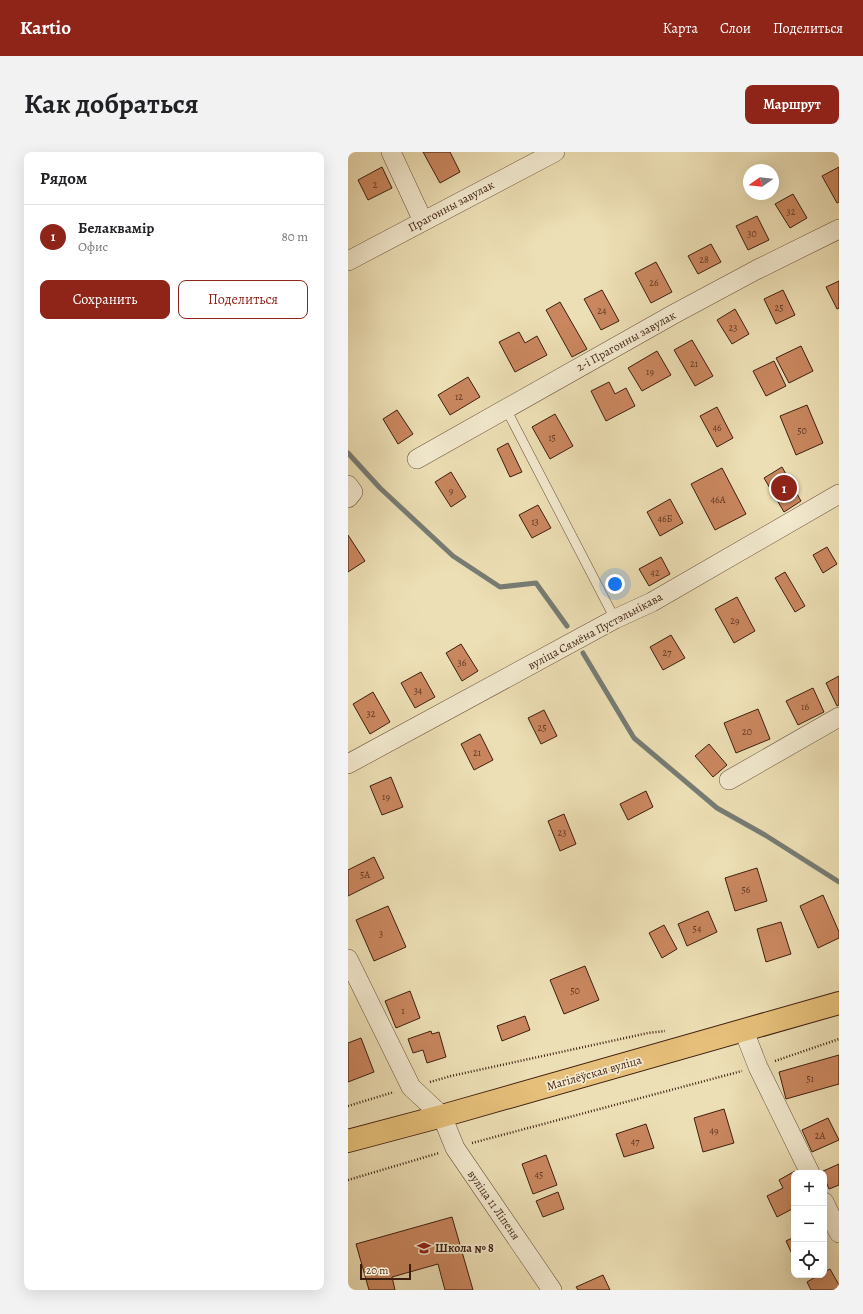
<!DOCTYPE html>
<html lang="ru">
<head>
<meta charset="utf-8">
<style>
  :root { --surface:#fff; --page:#f2f2f2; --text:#202124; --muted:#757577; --line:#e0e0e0; --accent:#8f2418 }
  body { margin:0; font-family:Alegreya,serif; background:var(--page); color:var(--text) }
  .controls { position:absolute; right:12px; bottom:12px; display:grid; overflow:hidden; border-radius:8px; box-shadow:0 4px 16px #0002 }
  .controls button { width:36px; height:36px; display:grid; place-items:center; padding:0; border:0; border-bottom:1px solid var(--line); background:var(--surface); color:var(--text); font:20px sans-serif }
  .compass { position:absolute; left:395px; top:12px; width:36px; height:36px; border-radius:50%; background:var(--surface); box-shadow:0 4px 16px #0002; rotate:256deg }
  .scale { position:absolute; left:12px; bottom:10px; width:51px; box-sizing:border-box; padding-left:4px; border:2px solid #3d1e10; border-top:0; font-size:11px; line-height:14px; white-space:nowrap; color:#3d1e10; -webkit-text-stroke:3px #f3eacf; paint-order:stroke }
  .you { position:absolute; left:267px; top:432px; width:14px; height:14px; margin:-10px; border:3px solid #fff; border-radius:50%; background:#1a73e8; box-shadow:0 0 0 6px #1a73e833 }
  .badge { display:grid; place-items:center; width:26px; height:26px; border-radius:50%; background:var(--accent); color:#fff; font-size:13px; font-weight:700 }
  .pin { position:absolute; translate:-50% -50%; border:2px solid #fff; box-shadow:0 1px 4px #0006 }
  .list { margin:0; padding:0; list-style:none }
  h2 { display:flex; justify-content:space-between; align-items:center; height:52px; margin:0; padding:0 16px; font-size:17px }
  h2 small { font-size:13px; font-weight:400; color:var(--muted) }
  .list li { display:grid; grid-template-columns:26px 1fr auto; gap:12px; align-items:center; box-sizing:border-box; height:64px; padding:0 16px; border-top:1px solid var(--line) }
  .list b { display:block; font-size:15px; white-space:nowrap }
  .list p { margin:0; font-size:13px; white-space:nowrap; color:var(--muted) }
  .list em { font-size:13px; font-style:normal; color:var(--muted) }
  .actions { display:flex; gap:8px; padding:12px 16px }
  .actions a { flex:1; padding:9px 0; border:1px solid var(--accent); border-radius:8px; text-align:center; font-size:14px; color:var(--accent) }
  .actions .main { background:var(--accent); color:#fff }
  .icon { flex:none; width:22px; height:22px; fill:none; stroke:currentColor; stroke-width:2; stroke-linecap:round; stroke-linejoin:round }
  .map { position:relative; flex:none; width:491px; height:1138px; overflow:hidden; border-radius:8px }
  header { display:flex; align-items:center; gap:24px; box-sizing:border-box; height:56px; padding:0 20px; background:var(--accent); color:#fff }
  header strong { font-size:19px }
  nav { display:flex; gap:22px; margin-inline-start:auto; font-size:14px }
  .intro { display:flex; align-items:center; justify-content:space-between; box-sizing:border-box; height:96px; padding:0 24px }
  h1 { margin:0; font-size:28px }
  .button { padding:10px 18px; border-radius:8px; background:var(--accent); color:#fff; font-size:14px; font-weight:700 }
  main { display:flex; gap:24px; padding:0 24px }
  aside { flex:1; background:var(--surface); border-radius:8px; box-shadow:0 4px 16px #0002 }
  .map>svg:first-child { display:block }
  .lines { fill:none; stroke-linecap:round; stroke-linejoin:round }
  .stream { stroke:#777c74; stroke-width:5 }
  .building { fill:#ca875f; stroke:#3d1e10 }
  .service-casing { stroke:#694e39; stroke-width:10 }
  .minor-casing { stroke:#694e39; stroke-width:20 }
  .primary-casing { stroke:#3d1e10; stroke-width:24 }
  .path { stroke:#3d1e10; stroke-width:2.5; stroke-dasharray:1 2; stroke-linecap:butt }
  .service { stroke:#f3eacf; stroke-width:9 }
  .minor { stroke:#f3eacf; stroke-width:19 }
  .primary { stroke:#e6c07a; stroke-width:22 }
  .labels { text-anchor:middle; stroke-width:3.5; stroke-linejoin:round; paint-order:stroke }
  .number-label { font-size:10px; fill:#603824 }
  .street-label { font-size:12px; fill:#3d1e10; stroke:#f3eacf }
  .poi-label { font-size:12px; font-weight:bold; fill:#3d1e10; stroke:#f3eacf; text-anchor:start }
</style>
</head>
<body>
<header>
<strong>Kartio</strong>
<nav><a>Карта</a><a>Слои</a><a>Поделиться</a></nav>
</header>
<div class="intro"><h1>Как добраться</h1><a class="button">Маршрут</a></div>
<main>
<aside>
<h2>Рядом<small></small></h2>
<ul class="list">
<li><span class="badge">1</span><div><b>Белаквамір</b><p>Офис</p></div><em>80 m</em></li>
</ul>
<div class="actions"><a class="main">Сохранить</a><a>Поделиться</a></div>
</aside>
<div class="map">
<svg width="491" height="1138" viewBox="0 0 491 1138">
  <rect width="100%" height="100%" fill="#eddfb5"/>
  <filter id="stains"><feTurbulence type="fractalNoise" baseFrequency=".005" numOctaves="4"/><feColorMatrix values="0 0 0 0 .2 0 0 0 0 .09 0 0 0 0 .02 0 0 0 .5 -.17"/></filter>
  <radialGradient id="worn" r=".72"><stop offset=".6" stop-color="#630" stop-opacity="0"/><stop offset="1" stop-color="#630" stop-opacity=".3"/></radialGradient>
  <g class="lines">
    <path class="stream" d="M0 301 32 336 105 404 152 435 188 431 219 474
      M235 501 286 586 369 656 417 683 491 730"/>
  </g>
  <path class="building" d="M75 0H102L112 20 92 31Z
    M34 15 44 36 20 48 10 28Z
    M491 15V50L489 51 474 24Z
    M445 42 459 66 442 76 427 52Z
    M409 64 421 88 400 98 388 74Z
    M363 92 373 110 350 122 340 104Z
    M308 110 324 140 303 151 287 121Z
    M491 129V156L489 157 478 135Z
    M254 138 271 169 253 178 236 147Z
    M435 138 447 163 428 172 416 147Z
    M212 150 239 197 224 205 198 158Z
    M387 157 401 182 384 192 369 168Z
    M171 180 177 191 189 184 199 203 167 220 151 190Z
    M344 188 365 224 347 234 326 198Z
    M453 194 465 219 441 231 428 206Z
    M309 199 323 223 294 239 280 216Z
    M426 209 438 234 418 244 405 219Z
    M120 225 132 245 102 263 90 243Z
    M261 230 267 242 278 236 287 254 258 269 243 239Z
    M459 253 475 291 448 303 432 264Z
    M369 255 385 286 369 295 352 264Z
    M49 258 65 282 50 292 35 267Z
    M207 262 225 294 202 307 184 275Z
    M160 291 174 320 162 325 149 297Z
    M434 315 453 349 436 360 416 326Z
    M374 316 398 362 367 378 343 332Z
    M103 320 118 345 103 355 87 330Z
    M322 347 335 371 312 384 299 360Z
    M190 353 203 376 184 386 171 363Z
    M0 383 17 409 0 420Z
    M479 395 489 412 475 421 465 403Z
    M313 405 322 422 301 434 291 417Z
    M437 420 457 454 447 460 427 426Z
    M389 445 407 479 386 491 367 457Z
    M323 483 337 506 315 518 302 495Z
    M113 492 130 519 114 529 98 501Z
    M73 520 87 545 67 556 53 531Z
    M491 524V553L489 554 478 531Z
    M465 536 476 560 450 573 438 549Z
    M25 540 42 570 22 582 5 552Z
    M410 557 422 587 388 601 376 571Z
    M196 558 209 584 193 592 180 566Z
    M132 582 145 608 126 618 113 592Z
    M361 592 379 613 365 625 347 604Z
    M43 625 55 655 34 663 22 634Z
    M298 639 305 655 280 668 272 652Z
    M216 662 228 692 212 699 200 669Z
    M26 705 36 726 0 744V718Z
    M409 716 419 749 387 759 377 726Z
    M475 743 491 780V786L470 796 452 754Z
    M40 754 58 795 26 809 8 768Z
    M360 759 369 780 339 794 330 772Z
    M433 770 443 802 418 810 409 777Z
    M316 773 329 797 314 806 301 781Z
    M237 814 251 848 216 862 202 828Z
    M62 839 72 866 48 876 37 849Z
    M177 864 182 878 154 889 149 874Z
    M83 879 84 882 91 880 98 905 79 911 75 898 65 901 60 887Z
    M13 886 26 920 0 930V891Z
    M491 903V932L438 947 431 920Z
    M376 957 386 991 355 1000 346 966Z
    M480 966 491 988 464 1000 454 978Z
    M298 972 306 996 276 1005 268 982Z
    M198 1003 209 1033 185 1042 174 1012Z
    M491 1012V1033L481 1037 476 1025V1021L473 1020Z
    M447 1019 446 1056 429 1065 419 1044 435 1036 431 1028Z
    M210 1040 216 1057 195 1065 188 1049Z
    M104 1065 125 1138H97L90 1112 44 1125 47 1138H21L8 1092Z
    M446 1085V1104H445L438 1089Z
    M482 1117 491 1133V1138H463L459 1130 471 1123H476V1120Z
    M255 1123 262 1138H230L228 1135Z"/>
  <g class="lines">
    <defs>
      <path id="service" d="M158 257 267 467"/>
      <path id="minor" d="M43 0 75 69
        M0 109 207 0
        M69 307 326 162 408 118 491 77
        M0 333 5 340 0 346
        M0 612 267 467 304 450 491 342
        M381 628 491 565
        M0 807 63 935 94 964 107 996 204 1138
        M396 879 410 915 462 1021
        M476 1050 491 1081"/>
      <path id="primary" d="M0 989 94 964 491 851"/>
    </defs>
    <use href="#service" class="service-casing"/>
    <use href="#minor" class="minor-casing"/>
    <use href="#primary" class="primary-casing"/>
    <path class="path" d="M427 909 491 887
      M82 930 103 924 300 881 317 879
      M0 954 46 940
      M124 991 394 919
      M0 1028 91 1001"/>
    <use href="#service" class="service"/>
    <use href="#minor" class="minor"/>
    <use href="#primary" class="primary"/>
  </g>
  <defs>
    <symbol id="school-bare" viewBox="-9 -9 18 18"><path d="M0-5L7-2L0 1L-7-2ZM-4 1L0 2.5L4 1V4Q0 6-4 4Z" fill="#8f2418" stroke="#f3eacf" stroke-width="2.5" paint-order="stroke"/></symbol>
  </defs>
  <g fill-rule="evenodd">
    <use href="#school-bare" x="66" y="1086" width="20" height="20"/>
  </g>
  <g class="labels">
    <g class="number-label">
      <text x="27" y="36">2</text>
      <text x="443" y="63">32</text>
      <text x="404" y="85">30</text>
      <text x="356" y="111">28</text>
      <text x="306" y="134">26</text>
      <text x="431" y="159">25</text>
      <text x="254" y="162">24</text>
      <text x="385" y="179">23</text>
      <text x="346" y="215">21</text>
      <text x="302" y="223">19</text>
      <text x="111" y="248">12</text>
      <text x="369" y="279">46</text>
      <text x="454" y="282">50</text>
      <text x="204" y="289">15</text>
      <text x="103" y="342">9</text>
      <text x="370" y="351">46А</text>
      <text x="317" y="370">46Б</text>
      <text x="187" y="373">13</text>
      <text x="307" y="424">42</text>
      <text x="387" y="472">29</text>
      <text x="319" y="504">27</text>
      <text x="114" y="514">36</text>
      <text x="70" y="542">34</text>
      <text x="457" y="558">16</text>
      <text x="23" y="565">32</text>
      <text x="194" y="579">25</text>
      <text x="399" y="583">20</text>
      <text x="129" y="604">21</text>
      <text x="38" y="648">19</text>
      <text x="214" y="684">23</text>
      <text x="17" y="726">5А</text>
      <text x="398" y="741">56</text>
      <text x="349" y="780">54</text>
      <text x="33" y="785">3</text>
      <text x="227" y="842">50</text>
      <text x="55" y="862">1</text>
      <text x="462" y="930">51</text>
      <text x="366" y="982">49</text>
      <text x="472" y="987">2А</text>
      <text x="287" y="993">47</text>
      <text x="191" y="1026">45</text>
    </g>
    <g class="street-label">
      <text transform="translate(103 54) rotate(-28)" y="4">Прагонны завулак</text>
      <text transform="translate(278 189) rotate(-29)" y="4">2-і Прагонны завулак</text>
      <text transform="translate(247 479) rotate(-28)" y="4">вуліца Сямёна Пустэльнікава</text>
      <text transform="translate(246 921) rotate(-16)" y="4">Магілёўская вуліца</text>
      <text transform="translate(146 1053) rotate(55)" y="4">вуліца 11 Ліпеня</text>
    </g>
    <g class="poi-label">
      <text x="87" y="1100">Школа № 8</text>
    </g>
  </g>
  <rect width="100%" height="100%" filter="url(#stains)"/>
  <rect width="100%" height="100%" fill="url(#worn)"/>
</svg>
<div class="controls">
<button>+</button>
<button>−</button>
<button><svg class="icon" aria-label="locate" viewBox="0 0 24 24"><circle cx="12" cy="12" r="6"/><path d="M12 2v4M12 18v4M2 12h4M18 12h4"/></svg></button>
</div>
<svg class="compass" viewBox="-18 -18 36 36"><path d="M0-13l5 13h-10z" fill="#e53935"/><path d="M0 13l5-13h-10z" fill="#757577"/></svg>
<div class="scale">20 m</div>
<div class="you"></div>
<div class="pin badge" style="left:436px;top:336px">1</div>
</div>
</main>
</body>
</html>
